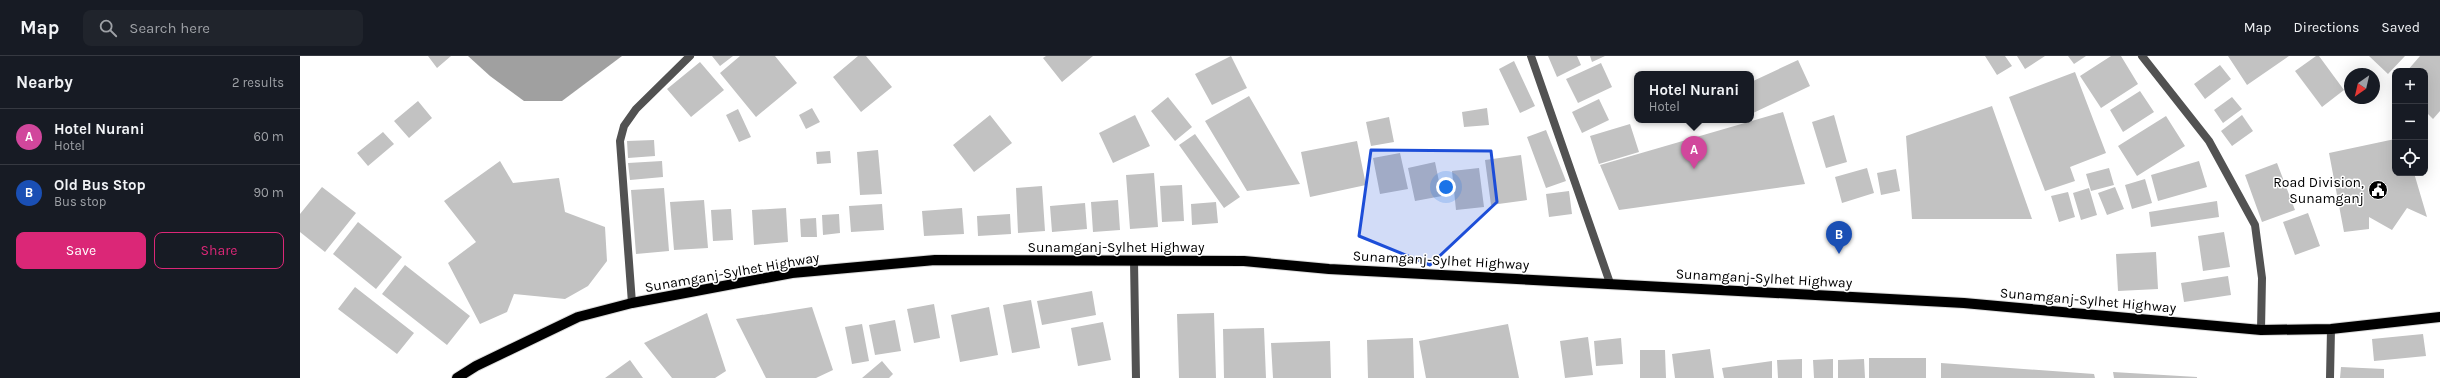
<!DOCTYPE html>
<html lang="en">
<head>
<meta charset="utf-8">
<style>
  :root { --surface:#171b24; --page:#20242c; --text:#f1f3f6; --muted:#9ea1a6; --line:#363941; --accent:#db2777 }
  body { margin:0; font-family:Karla,sans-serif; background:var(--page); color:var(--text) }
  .controls { position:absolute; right:12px; top:12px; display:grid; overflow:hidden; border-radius:8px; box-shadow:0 4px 16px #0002 }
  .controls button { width:36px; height:36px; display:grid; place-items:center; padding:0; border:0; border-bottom:1px solid var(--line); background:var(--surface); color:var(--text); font:20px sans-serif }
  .compass { position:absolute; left:2044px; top:12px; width:36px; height:36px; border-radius:50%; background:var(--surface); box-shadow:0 4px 16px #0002; rotate:214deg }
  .you { position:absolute; left:1146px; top:131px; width:14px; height:14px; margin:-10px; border:3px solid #fff; border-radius:50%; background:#1a73e8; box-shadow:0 0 0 6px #1a73e833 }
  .badge { display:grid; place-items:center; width:26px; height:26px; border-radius:50%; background:var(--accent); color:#fff; font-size:13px; font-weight:700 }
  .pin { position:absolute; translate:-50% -33px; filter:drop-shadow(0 1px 2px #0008) }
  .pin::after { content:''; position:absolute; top:21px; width:14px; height:12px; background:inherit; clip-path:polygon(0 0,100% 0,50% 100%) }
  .popup { position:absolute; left:1334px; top:15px; width:120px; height:52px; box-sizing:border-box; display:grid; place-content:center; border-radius:8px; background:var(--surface); filter:drop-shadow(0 1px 3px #0005); font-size:13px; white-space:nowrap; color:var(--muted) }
  .popup b { font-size:15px; color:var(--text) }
  .popup::after { content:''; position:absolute; left:50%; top:100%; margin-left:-8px; border:8px solid transparent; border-top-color:var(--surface) }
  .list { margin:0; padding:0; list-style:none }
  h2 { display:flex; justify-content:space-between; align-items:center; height:52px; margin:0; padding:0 16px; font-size:17px }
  h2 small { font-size:13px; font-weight:400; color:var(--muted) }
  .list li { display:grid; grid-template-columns:26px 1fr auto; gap:12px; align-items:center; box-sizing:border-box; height:56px; padding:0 16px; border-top:1px solid var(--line) }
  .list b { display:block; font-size:15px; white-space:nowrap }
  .list p { margin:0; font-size:13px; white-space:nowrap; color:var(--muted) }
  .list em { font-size:13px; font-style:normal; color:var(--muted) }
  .actions { display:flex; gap:8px; padding:12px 16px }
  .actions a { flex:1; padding:9px 0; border:1px solid var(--accent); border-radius:8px; text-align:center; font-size:14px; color:var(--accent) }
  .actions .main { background:var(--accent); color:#fff }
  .icon { flex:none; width:22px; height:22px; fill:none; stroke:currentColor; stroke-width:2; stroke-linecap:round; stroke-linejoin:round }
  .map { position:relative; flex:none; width:2140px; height:322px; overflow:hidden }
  header { display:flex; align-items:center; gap:24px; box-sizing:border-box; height:56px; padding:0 20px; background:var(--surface); border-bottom:1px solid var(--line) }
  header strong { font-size:19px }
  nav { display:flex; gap:22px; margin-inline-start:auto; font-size:14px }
  .search { width:280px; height:36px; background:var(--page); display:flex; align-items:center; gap:10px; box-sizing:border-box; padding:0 14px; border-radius:8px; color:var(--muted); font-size:15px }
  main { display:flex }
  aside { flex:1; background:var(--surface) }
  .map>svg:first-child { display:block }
  .water { fill:#a0a0a0 }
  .building { fill:#c2c2c2 }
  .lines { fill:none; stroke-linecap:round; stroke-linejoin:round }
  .primary-casing { stroke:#dbdbdb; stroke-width:12 }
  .minor { stroke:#525252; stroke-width:8 }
  .primary { stroke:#000; stroke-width:10 }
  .marked { fill:#1d4ed8; fill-opacity:0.2; stroke:#1d4ed8; stroke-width:3; stroke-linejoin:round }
  .labels { text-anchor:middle; stroke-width:3; stroke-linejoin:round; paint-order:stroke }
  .poi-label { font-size:14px; fill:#000; stroke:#fff; text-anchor:end }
  .street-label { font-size:14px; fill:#000; stroke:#fff }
</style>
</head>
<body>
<header>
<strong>Map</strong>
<div class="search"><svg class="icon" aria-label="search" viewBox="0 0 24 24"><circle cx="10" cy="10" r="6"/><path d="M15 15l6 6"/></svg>Search here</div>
<nav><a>Map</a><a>Directions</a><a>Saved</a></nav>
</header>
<main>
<aside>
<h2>Nearby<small>2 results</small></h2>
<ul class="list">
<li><span class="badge" style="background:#d1479c">A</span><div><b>Hotel Nurani</b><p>Hotel</p></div><em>60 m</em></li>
<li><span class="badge" style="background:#1a4fb4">B</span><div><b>Old Bus Stop</b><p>Bus stop</p></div><em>90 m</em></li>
</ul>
<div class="actions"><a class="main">Save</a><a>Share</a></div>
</aside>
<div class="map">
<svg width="2140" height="322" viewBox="0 0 2140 322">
  <rect width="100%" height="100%" fill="#fff"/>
  <path class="water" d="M168 0H322L262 45H224L190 20Z"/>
  <path class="building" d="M128 0H151L137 12Z
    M412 0H433L420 10Z
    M440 0H475L497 27 456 61 420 17Z
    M558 0H566L592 31 561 56 533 21Z
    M746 0H793L762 26 743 2Z
    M931 0 947 32 912 49 895 18Z
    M1248 0H1277L1281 9 1257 21Z
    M1290 0H1305L1292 6Z
    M1685 0H1705L1712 10 1697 19Z
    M1717 0H1745L1725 13Z
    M1768 0H1786L1774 8Z
    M1811 0H1821L1838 28 1801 52 1780 20Z
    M1928 0H1989L1947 29Z
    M2016 0H2019L2044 34 2022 51 1995 15Z
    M2069 0H2105L2088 18Z
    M2120 0H2140V55L2133 63 2125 55V15H2107Z
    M1498 4 1510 30 1451 58V26Z
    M1214 5 1235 50 1220 57 1199 13Z
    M400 6 424 34 391 61 367 33Z
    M1301 7 1312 31 1278 47 1266 23Z
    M1920 9 1931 23 1905 43 1894 28Z
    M1775 16 1806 97 1770 111 1775 125 1745 135 1709 41Z
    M1840 35 1854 56 1823 76 1810 54Z
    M949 40 1000 128 947 135 905 65Z
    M868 41 892 71 875 85 851 55Z
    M1932 41 1942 53 1923 67 1914 54Z
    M1299 43 1309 64 1282 77 1272 56Z
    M118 45 132 62 109 82 94 65Z
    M1692 50 1732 163H1612L1606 80Z
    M512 52 520 66 506 73 499 59Z
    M1187 52 1189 69 1164 71 1162 56Z
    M438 53 451 81 439 86 426 59Z
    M1483 56 1505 128 1319 154 1300 109Z
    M690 59 712 87 674 116 653 89Z
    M835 59 850 90 813 107 799 77Z
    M1534 59 1547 106 1526 112 1512 66Z
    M1942 59 1953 75 1932 90 1921 75Z
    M1866 60 1885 90 1837 120 1818 90Z
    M1089 61 1094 86 1071 90 1066 66Z
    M1330 68 1339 96 1299 108 1290 80Z
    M1246 74 1266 125 1246 132 1227 81Z
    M83 76 94 88 68 110 57 97Z
    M895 78 940 141 924 152 879 89Z
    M2095 83V117H2114L2127 161 2107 152 2092 174 2069 161V173L2044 176 2029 97Z
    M354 84 355 100 328 102 327 85Z
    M1057 85 1066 129 1010 141 1001 96Z
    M578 94 582 138 560 139 557 96Z
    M530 95 531 107 517 108 516 96Z
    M1100 97 1108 133 1080 138 1073 102Z
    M1221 99 1227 144 1191 149 1185 104Z
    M200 105 213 127 259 122 265 156 305 171 307 205 288 230 265 243 214 238 207 256 180 268 148 207 176 186 144 145Z
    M362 105 363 121 330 124 328 107Z
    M1899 105 1907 131 1858 145 1851 119Z
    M1135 106 1142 140 1115 145 1108 112Z
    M1977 107 1995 154 1962 166 1945 119Z
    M1179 112 1184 151 1156 154 1152 115Z
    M1567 112 1574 137 1542 147 1535 121Z
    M1809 112 1814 129 1791 135 1786 118Z
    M1596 113 1600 135 1581 139 1577 117Z
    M854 117 858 171 830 173 826 119Z
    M1845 123 1852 147 1832 153 1825 129Z
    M882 129 884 165 862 166 860 130Z
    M742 130 745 175 718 177 716 132Z
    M22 131 56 157 25 196 0 176V158Z
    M1815 131 1824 153 1807 159 1798 137Z
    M364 132 369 195 336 198 331 134Z
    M1789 132 1797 159 1781 164 1773 137Z
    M1269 135 1272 158 1249 161 1246 138Z
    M1768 136 1775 161 1759 166 1751 140Z
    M404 144 408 192 374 194 370 146Z
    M818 144 820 174 793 176 791 146Z
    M1917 145 1919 161 1851 171 1849 156Z
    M916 146 918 167 892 169 891 148Z
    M785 147 787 173 752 176 750 150Z
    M582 148 584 174 551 176 549 150Z
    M486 152 488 186 454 189 452 154Z
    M662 152 664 178 624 180 622 155Z
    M431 153 433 184 413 185 411 154Z
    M2008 157 2020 190 1995 199 1983 166Z
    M539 158 540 177 523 179 522 159Z
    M710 158 711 178 678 180 677 160Z
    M516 162 517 181H501L500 163Z
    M58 166 102 201 76 233 33 198Z
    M1924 176 1930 211 1903 215 1898 180Z
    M1856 196 1858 233 1818 235 1816 198Z
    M105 209 170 260 147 289 82 238Z
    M1928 220 1931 239 1884 246 1881 227Z
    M55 231 114 277 97 298 38 253Z
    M792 235 796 259 742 269 737 245Z
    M731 244 740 292 712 297 703 249Z
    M634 248 640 282 614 287 607 253Z
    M512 251 533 314 516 322H466L436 263Z
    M689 251 698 299 660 306 651 259Z
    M407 257 426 315 415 322H372L344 287Z
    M914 257 916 322H879L877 258Z
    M595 264 601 295 575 299 569 269Z
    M803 266 811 304 778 310 771 272Z
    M562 268 569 305 552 308 545 271Z
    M1208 268 1219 322H1126L1119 285Z
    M964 272 966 322H924L923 273Z
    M2123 278 2126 300 2074 305 2072 283Z
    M1288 281 1293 319 1265 322 1260 285Z
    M1113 282 1114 322H1068L1067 284Z
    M1321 282 1323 308 1296 310 1294 285Z
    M1030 285 1031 322H973L971 287Z
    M1410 293 1414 322H1375L1372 298Z
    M1340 294H1365L1366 322H1340Z
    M1569 302H1626V322H1569Z
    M1502 303V322H1478L1477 304Z
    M1533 303V322H1514L1513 304Z
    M1564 303 1565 322H1538V304Z
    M330 304 343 322H305Z
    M582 305 593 318 589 322H562Z
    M1472 305V322H1424L1422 312Z
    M1641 307 1794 318 1795 322H1641Z
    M2041 311 2084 313V322H2040Z
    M1813 316 1897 321V322H1814Z"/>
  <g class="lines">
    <defs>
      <path id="primary" d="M157 322 176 310 278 261 332 247 492 217 635 204 944 205 1029 213 1664 247 1961 274 2031 273 2140 261"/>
    </defs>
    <use href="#primary" class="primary-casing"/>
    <path class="minor" d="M1231 0 1310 227
      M1842 0 1909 85 1955 169 1962 222 1961 274
      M834 205 836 322
      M332 247 320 85 324 70 336 53 390 0
      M2030 322 2031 273"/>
    <use href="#primary" class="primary"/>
  </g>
  <path class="marked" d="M1071 94 1191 95 1197 146 1130 209 1059 180Z"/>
  <defs>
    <symbol id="civic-disc" viewBox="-11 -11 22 22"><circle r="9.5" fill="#000" stroke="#fff"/><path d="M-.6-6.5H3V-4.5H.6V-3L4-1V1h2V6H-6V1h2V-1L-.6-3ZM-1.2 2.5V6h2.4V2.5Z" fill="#fff"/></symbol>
  </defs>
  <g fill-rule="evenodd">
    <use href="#civic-disc" x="2067" y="123" width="22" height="22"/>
  </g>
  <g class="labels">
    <g class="poi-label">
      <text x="2064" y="131">Road Division,<tspan x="2064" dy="16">Sunamganj</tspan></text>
    </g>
    <g class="street-label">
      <text x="816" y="196">Sunamganj-Sylhet Highway</text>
      <text transform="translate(1141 204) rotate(3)" y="5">Sunamganj-Sylhet Highway</text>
      <text transform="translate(432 216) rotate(-10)" y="5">Sunamganj-Sylhet Highway</text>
      <text transform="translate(1464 222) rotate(3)" y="5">Sunamganj-Sylhet Highway</text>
      <text transform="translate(1788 244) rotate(5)" y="5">Sunamganj-Sylhet Highway</text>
    </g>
  </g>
</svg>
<div class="controls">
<button>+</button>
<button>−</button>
<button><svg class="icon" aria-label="locate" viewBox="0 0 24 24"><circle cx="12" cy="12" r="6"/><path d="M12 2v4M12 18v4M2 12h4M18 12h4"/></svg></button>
</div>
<svg class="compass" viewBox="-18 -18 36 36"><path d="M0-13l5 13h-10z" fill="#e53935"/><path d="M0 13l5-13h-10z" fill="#9ea1a6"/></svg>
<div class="you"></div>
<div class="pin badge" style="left:1394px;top:113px;background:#d1479c">A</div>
<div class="popup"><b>Hotel Nurani</b>Hotel</div>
<div class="pin badge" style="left:1539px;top:198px;background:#1a4fb4">B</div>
</div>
</main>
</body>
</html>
